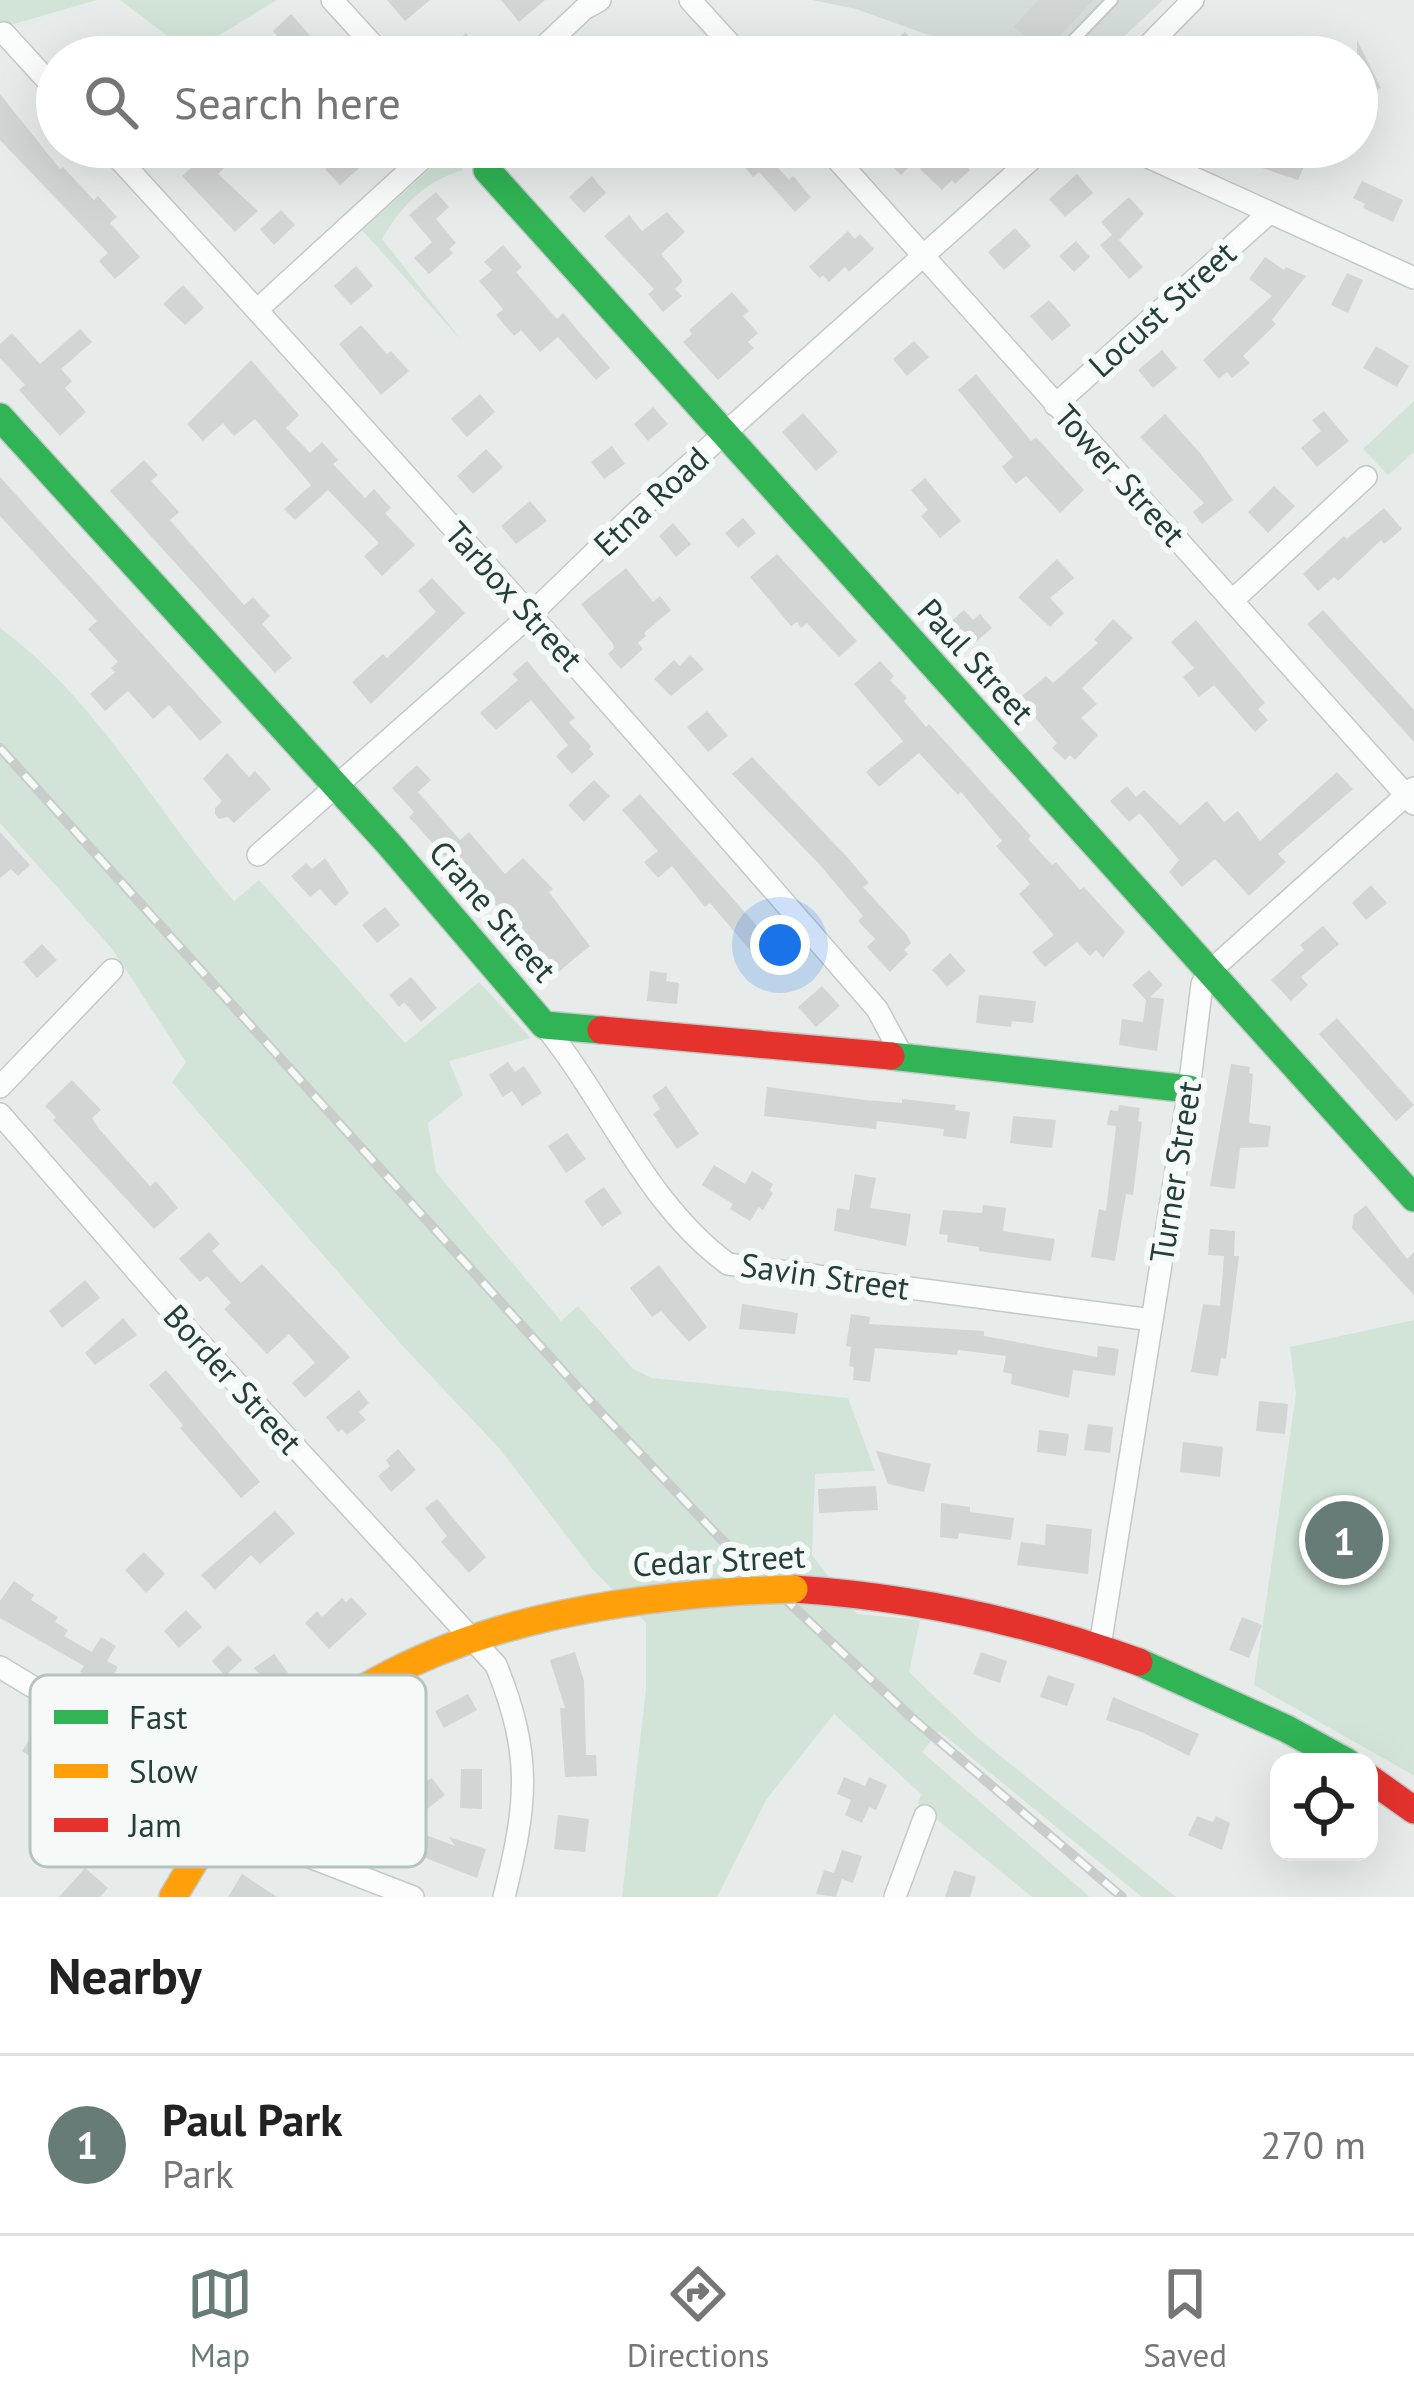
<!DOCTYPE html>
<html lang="en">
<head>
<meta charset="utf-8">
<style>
  :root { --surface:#fff; --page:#f6f6f6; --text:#222; --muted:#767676; --line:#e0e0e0; --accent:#687c77 }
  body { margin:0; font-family:"PT Sans",sans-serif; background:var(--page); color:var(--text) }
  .controls { position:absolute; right:36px; bottom:36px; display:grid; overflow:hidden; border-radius:24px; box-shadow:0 12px 48px #0002 }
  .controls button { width:108px; height:108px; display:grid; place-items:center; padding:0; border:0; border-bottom:3px solid var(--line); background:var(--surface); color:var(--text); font:60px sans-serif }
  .you { position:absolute; left:780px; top:945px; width:42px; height:42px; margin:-30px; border:9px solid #fff; border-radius:50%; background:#1a73e8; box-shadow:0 0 0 18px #1a73e833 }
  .badge { display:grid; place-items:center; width:78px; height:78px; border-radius:50%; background:var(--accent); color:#fff; font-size:39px; font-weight:700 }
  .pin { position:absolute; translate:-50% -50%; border:6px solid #fff; box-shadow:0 3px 12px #0006 }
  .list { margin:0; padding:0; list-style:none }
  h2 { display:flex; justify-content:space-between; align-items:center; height:156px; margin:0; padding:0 48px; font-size:51px }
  h2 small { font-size:39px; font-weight:400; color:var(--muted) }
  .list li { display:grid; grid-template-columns:78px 1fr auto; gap:36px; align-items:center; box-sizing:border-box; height:180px; padding:0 48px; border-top:3px solid var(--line) }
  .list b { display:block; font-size:45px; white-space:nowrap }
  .list p { margin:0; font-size:39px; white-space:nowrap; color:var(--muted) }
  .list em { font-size:39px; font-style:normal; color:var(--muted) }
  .icon { flex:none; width:66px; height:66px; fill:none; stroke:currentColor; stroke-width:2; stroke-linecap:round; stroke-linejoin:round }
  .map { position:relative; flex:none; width:1414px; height:1897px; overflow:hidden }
  .search { position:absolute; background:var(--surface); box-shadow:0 12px 48px #0002; left:36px; right:36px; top:36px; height:132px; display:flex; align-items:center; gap:30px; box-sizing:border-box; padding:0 42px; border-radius:66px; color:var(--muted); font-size:45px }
  .sheet { height:336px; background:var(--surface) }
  nav { display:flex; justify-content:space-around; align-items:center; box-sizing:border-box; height:168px; border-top:3px solid var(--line); background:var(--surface); font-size:33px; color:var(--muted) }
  nav a { display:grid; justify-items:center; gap:6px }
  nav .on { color:var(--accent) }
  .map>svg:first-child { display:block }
  .built { fill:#d5ddda }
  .green { fill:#d1e4d7 }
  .building { fill:#d1d5d4 }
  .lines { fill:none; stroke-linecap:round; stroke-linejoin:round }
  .lane-casing { stroke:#c4c9c7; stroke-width:14 }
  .street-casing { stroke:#c4c9c7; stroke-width:24 }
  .fast-casing { stroke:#c2c9c7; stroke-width:30 }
  .slow-casing { stroke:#c2c9c7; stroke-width:30 }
  .jam-casing { stroke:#c2c9c7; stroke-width:30 }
  .lane { stroke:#fbfcfc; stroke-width:10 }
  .street { stroke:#fbfcfc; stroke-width:21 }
  .fast { stroke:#30b455; stroke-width:27 }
  .slow { stroke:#ff9f0a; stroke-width:27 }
  .jam { stroke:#e5322d; stroke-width:27 }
  .rail-casing { stroke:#c8cccb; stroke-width:10 }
  .rail { stroke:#f5faf8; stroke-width:6; stroke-dasharray:18; stroke-linecap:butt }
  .slow-bridge-casing { stroke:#c2c9c7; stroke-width:30; stroke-linecap:butt }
  .slow-bridge { stroke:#ff9f0a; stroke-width:27 }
  .labels { text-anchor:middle; stroke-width:12; stroke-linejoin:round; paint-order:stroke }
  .street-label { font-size:33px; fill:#243f39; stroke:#f5faf8 }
  .key { fill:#f5faf8; stroke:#b6c2bf; stroke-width:3 }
  .key-label { font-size:33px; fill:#243f39 }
</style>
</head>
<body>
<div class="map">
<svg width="1414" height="1897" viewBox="0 0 1414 1897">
  <rect width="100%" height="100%" fill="#e7ecea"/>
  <path class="built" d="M812 0H1163L1102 57H978L934 37 856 9Z"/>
  <path class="green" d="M0 0H97L0 28Z
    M120 0H277L190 53Z
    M449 152 463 170C425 181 402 205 382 239L462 341 362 230Z
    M1414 401V452L1388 475 1363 449Z
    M0 628C97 699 156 812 234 901L259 880 405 1043 479 982 531 1038 449 1061 463 1095 428 1123 436 1172 561 1321 578 1306 633 1369 652 1378 848 1398 875 1471 815 1474 812 1555 857 1614 920 1620 909 1672 978 1738 1176 1897H1142L939 1731 922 1752 1090 1897H1032L918 1804 921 1794 834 1714 766 1800 717 1897H622L646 1689V1623L593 1570 499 1448 400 1343 172 1082 186 1062 113 950 0 823Z
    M1414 1320V1775H1413L1254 1685 1296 1394 1290 1347Z"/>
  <path class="building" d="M387 0H430L405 21Z
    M501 0H545L519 22Z
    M1038 0H1093L1044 54 1014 27Z
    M291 14 314 40 326 57H296L273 31Z
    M905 32 925 57H874Z
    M466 33 486 57H437Z
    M1357 40 1381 88 1362 98 1357 88Z
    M0 94 60 169 63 167 94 200 98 196 117 217 110 223 140 257 115 279 99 261 108 253 0 140Z
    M350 147H383L340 185 325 169Z
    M747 147H759L789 180 793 176 811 197 795 212 759 172 753 177 736 157Z
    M873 147H903L916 160 901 175Z
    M942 147H947L970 170 955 184 952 180 942 190 920 169Z
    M1268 147H1279L1307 160 1298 180 1259 167Z
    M214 157 224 168 218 174 258 211 235 232 182 176 202 158 206 164Z
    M1077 174 1093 193 1065 217 1049 199Z
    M592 176 606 193 584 213 569 197Z
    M1362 181 1403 200 1393 222 1363 208 1365 204 1353 198Z
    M436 192 449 207 436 219 456 243 449 249 453 253 429 274 414 258 432 242 409 215Z
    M1129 197 1144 214 1119 240 1143 267 1129 279 1100 245 1112 235 1101 222Z
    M281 210 295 225 274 245 260 229Z
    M667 212 685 232 661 254 683 281 675 289 682 296 663 312 648 294 654 289 604 236 629 215 642 231Z
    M1015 228 1031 246 1004 270 988 252Z
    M848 231 855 239 860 234 874 249 849 272 845 267 829 282 823 275 820 278 809 267Z
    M1076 241 1090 257 1074 272 1059 256Z
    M503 245 522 267 516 272 557 319 563 313 610 368 596 380 558 337 540 352 521 330 514 336 496 315 503 309 479 281 492 270 484 262Z
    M1265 257 1284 270 1286 267 1306 276 1272 320 1276 324 1243 356 1250 363 1232 378 1227 372 1219 379 1203 360 1272 296 1249 279Z
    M356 266 373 286 351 305 334 286Z
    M1347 273 1363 280 1348 313 1331 305Z
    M183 285 204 308 185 325 163 304Z
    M732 292 749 311 743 316 758 333 748 342 754 348 718 380 683 342 692 334 689 330Z
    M1049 300 1071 325 1052 341 1030 316Z
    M361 325 387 354 391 351 409 371 381 395 339 344Z
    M80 329 92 342 61 369 72 381 65 388 86 412 60 436 19 390 25 385 0 358V344L12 333 40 364Z
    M914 341 929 357 907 376 893 359Z
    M1376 346 1409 366 1397 387 1363 368Z
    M1162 350 1177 368 1153 388 1138 370Z
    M251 360 299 415 286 428 310 453 322 442 338 460 333 464 365 498 374 489 391 508 385 513 415 545 382 576 364 556 379 543 328 490 295 520 284 509 311 485 255 419 234 436 223 423 203 441 187 424Z
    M976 374 1031 441 1036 437 1084 490 1060 513 1026 476 1016 484 1002 467 1013 457 958 390Z
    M480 394 495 412 467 437 451 419Z
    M653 407 668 424 648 441 634 424Z
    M1324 411 1349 441 1317 467 1301 448 1321 431 1312 420Z
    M803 413 838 452 816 471 782 432Z
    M1165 414 1200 453 1233 500 1202 524 1193 512 1204 503 1140 437Z
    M612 446 625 464 604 479 591 462Z
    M486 449 503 467 473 494 457 476Z
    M144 460 158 475 151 481 179 512 170 520 244 605 253 597 270 616 262 624 292 658 275 673 110 491Z
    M0 477 222 722 200 741 169 705 153 719 128 691 105 711 90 694 115 672 111 668 118 662 88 629 97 621 0 516Z
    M925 478 961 521 940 538 921 516 928 510 911 490Z
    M1274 486 1295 506 1268 533 1248 512Z
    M530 501 547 521 516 544 501 526Z
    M1384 508 1402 529 1384 544 1381 540 1338 581 1334 577 1318 591 1303 574 1344 536 1347 539Z
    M743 518 756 533 738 548 725 533Z
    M673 523 691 544 676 557 659 536Z
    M777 554 857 641 839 657 807 623 801 628 797 622 791 626 750 577Z
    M1057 559 1074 578 1050 598 1064 613 1050 627 1018 597Z
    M626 568 653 602 660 596 671 610 644 633 646 636 638 643 643 649 621 669 608 654 614 648 613 644 581 604Z
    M432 578 465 613 371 704 352 682 383 654 387 658 436 612 418 591Z
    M964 610 973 620 980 614 992 628 969 648 949 623Z
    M1323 610 1414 710V742L1307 624Z
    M1113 619 1133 638 1082 688 1097 704 1081 718 1098 735 1075 760 1070 755 1065 760 1052 748 1057 743 1023 704 1026 701 1022 696 1046 676 1053 683 1098 643 1094 640Z
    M1196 620 1265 703 1258 709 1268 720 1255 732 1214 685 1199 697 1183 677 1194 668 1171 642Z
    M690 655 704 669 671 696 654 679 674 660 680 666Z
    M527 661 575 718 569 723 591 746 589 749 594 754 572 774 556 756 568 745 531 700 496 730 480 713 518 680 512 674Z
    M880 661 894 676 890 680 907 698 904 701 926 727 929 724 1031 836 1028 839 1052 865 1056 862 1080 890 1084 887 1125 932 1103 958 1096 950 1090 956 1077 942 1045 967 1032 952 1054 935 1019 894 1030 884 996 846 1002 841 961 792 958 795 919 753 879 787 866 772 903 741 854 684Z
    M707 711 728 736 708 752 687 727Z
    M227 753 249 777 255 771 271 789 234 823 228 817 219 819 215 814V808L222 801 203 779Z
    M752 757 848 858 869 883 863 887 907 935 911 943 904 950 908 954 890 972 867 947 875 939 858 921 863 916 820 865 732 774Z
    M417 765 431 780 418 792 460 840 469 832 505 874 523 858 553 889 549 892 590 946 557 973 525 936 518 942 504 928 511 922 484 892 480 896 409 817 414 812 392 788Z
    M1337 772 1353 789 1278 854 1286 862 1249 896 1215 859 1182 887 1169 872 1179 860 1140 813 1129 822 1110 801 1127 786 1136 797 1144 790 1180 825 1207 801 1224 822 1238 811 1260 841Z
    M594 780 610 796 584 822 568 805Z
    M640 794 766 936 773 931 786 946 780 951 789 961 771 975 710 903 705 907 672 866 658 878 644 862 658 851 622 810Z
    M0 832 30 865 18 876 11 869 0 878Z
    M325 858 349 893 335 906 320 889 310 897 291 876 306 863 312 869Z
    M1371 885 1387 903 1366 920 1352 903Z
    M385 907 400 925 377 943 362 925Z
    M1323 926 1339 944 1301 977 1308 985 1291 1001 1271 980 1304 950 1300 945Z
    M42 944 57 960 37 978 23 962Z
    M950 953 966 971 947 987 932 970Z
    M1149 970 1163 985 1150 997 1164 999 1157 1051 1119 1045 1122 1019 1143 1022 1146 1000 1132 985Z
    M650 971 667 973 666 981 679 983 677 1004 647 1001Z
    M411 977 437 1008 421 1022 404 1002 399 1007 389 995Z
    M822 986 840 1006 816 1027 798 1007Z
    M979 995 1036 1001 1033 1023 1012 1021 1011 1027 976 1023Z
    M1337 1018 1414 1105 1396 1121 1319 1034Z
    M508 1062 515 1072 524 1066 542 1093 522 1106 512 1091 503 1097 489 1075Z
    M1231 1064 1250 1067 1249 1073 1253 1074 1249 1123 1271 1126 1268 1147 1240 1148 1235 1189 1210 1186Z
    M72 1080 101 1110 92 1118 99 1129 150 1186 156 1181 178 1208 154 1229 53 1120 56 1117 45 1106Z
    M666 1086 699 1134 677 1149 653 1114 660 1109 652 1096Z
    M767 1087 865 1100 902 1103V1099L956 1105 955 1110 970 1112 966 1139 943 1136 944 1129 877 1121 876 1129 764 1116Z
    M1119 1105 1140 1108 1138 1121 1142 1122 1133 1195 1126 1194 1115 1261 1091 1257 1099 1209 1106 1211 1116 1126 1107 1125 1110 1110 1118 1111Z
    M1013 1116 1056 1120 1052 1148 1010 1143Z
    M567 1133 586 1159 566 1173 548 1146Z
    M714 1165 745 1184 752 1171 773 1184 770 1190 773 1193 763 1210 759 1207 750 1221 730 1209 733 1204 702 1185Z
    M855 1174 876 1178 870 1208 911 1214 906 1246 834 1231 837 1208 849 1210Z
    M604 1187 622 1213 602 1227 584 1201Z
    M983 1205 1006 1208 1003 1231 1055 1239 1051 1261 979 1251V1247L947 1242 948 1235 939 1234 943 1210 982 1213Z
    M1366 1205 1407 1259 1414 1252V1295L1352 1228 1354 1215Z
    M1210 1229 1235 1231 1234 1256H1239L1226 1359 1221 1358 1218 1376 1191 1372 1203 1304 1220 1306 1224 1256 1208 1255Z
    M209 1232 220 1244 212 1251 241 1283 262 1264 350 1357 305 1398 292 1383 315 1363 289 1334 267 1354 224 1309 231 1303 207 1276 200 1282 179 1259Z
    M659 1265 707 1327 689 1342 661 1311 652 1317 630 1288Z
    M85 1280 100 1298 62 1328 49 1311Z
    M742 1304 798 1313 795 1334 739 1329Z
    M851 1314 870 1317 869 1324 984 1331V1336L1097 1357 1098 1346 1119 1349 1115 1376 1073 1370 1069 1398 1011 1384 1012 1374 1003 1372 1006 1356 958 1350 957 1355 875 1348 870 1382 853 1380 854 1367 849 1366 851 1347 846 1346Z
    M123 1318 137 1335 95 1365 85 1353Z
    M166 1370 260 1482 241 1498 180 1428 183 1425 149 1385Z
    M359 1390 369 1403 359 1412 366 1420 347 1435 342 1429 338 1432 326 1417Z
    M1259 1401 1288 1404 1285 1434 1256 1431Z
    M1088 1424 1113 1427 1110 1453 1084 1450Z
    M1039 1430 1069 1434 1066 1456 1037 1452Z
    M1183 1442 1223 1447 1220 1477 1180 1472Z
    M398 1449 416 1470 391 1492 378 1476 390 1466 386 1460Z
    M876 1451 931 1464 924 1492 888 1484Z
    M876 1486 878 1510 819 1513 818 1489Z
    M437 1499 486 1557 469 1573 441 1542 447 1536 425 1508Z
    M941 1503 970 1507V1512L1014 1518 1011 1540 959 1533 958 1539 940 1537Z
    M275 1511 295 1533 260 1564 251 1555 215 1590 201 1575Z
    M1046 1524 1092 1529 1088 1574 1017 1565 1021 1542 1045 1545Z
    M144 1552 165 1574 146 1593 125 1570Z
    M14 1581 34 1595 31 1600 58 1617 55 1622 68 1630 64 1636 92 1652 101 1637 116 1646 107 1661 118 1667 106 1687 80 1672 84 1666 0 1618V1601Z
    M351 1597 367 1614 329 1649 305 1623 317 1611 322 1617 342 1598 346 1602Z
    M186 1610 202 1627 179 1648 164 1631Z
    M1242 1617 1262 1625 1249 1658 1229 1650Z
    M228 1645 242 1660 225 1676 212 1661Z
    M575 1652 584 1681 586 1755H596L597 1776 565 1777 560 1708H565L550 1660Z
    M981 1652 1007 1661 1000 1683 973 1674Z
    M274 1654 293 1680 276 1692 254 1668Z
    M1048 1675 1075 1684 1067 1706 1040 1697Z
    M468 1694 477 1710 444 1728 435 1711Z
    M1113 1697 1199 1734 1189 1756 1144 1733 1106 1720Z
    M35 1731 69 1753 62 1764 86 1790 98 1779 118 1800 91 1825 71 1803 77 1798 40 1773 44 1766 22 1751Z
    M399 1737 427 1781 432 1778 445 1795 427 1809 399 1771 383 1782 367 1757Z
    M461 1769H482V1809L460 1808Z
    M844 1777 865 1786 869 1777 887 1785 876 1810 869 1807 862 1823 845 1815 851 1800 837 1794Z
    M558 1815 589 1819 585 1852 554 1849Z
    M376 1816 455 1846 449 1837 486 1849 477 1878 405 1850 403 1857 364 1847Z
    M1197 1816 1213 1822 1216 1816 1230 1823 1222 1850 1188 1835Z
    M842 1850 862 1856 853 1883 842 1879 836 1897 816 1894 824 1870 834 1873Z
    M85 1868 108 1888 100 1897H59Z
    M954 1870 976 1877 970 1897H945Z
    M242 1874 277 1897H228Z"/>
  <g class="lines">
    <defs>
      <path id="lane" d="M1057 57 1112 0"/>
      <path id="street" d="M332 0 384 57
        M690 0 742 57
        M4 33 57 91
        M533 57 584 9 600 0
        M1137 57 1193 0
        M108 147C368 431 625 718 877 1009L903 1057
        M826 147 1414 804
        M1126 147 1414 278
        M257 310 435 147
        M1055 405 1269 213
        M1233 600 1366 477
        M258 855 529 616 631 517 1045 147
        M544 1025C607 1102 646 1204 728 1264L1152 1320
        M0 1087 112 970
        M0 1114 194 1337 496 1665C533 1756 527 1804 504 1897
        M1100 1646 1189 1089 1202 984 1209 972 1414 788
        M0 1667 203 1790 243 1831 413 1897
        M895 1897 925 1816"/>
      <path id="fast" d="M487 170 1414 1198
        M0 417 389 844 544 1025 601 1030
        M891 1056 1189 1089
        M1139 1662 1287 1729 1347 1762"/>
      <path id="slow" d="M173 1897C204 1845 236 1790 281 1749 407 1634 579 1601 743 1591"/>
      <path id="jam" d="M601 1030 891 1056
        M794 1589C914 1597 1026 1621 1139 1662
        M1369 1778 1414 1810"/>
    </defs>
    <use href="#lane" class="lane-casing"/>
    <use href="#street" class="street-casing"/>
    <use href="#fast" class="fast-casing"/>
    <use href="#slow" class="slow-casing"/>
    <use href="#jam" class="jam-casing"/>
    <use href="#lane" class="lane"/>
    <use href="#street" class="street"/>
    <use href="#fast" class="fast"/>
    <use href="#slow" class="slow"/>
    <use href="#jam" class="jam"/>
    <defs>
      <path id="rail" d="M0 748 590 1401 720 1538 911 1717 1122 1897"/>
    </defs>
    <use href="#rail" class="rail-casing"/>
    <use href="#rail" class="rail"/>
    <defs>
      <path id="slow-bridge" d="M743 1591 794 1589"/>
    </defs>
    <use href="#slow-bridge" class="slow-bridge-casing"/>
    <use href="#slow-bridge" class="slow-bridge"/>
  </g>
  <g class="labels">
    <g class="street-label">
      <text transform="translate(1162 309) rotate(-42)" y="12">Locust Street</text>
      <text transform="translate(1120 475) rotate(48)" y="12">Tower Street</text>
      <text transform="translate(651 501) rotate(-43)" y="12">Etna Road</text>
      <text transform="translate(514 596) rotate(48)" y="12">Tarbox Street</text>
      <text transform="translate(976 661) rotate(48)" y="12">Paul Street</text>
      <text transform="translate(493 911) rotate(49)" y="12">Crane Street</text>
      <text transform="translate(1175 1172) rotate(-81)" y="12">Turner Street</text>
      <text transform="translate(825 1276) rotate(8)" y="12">Savin Street</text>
      <text transform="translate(233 1379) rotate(48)" y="12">Border Street</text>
      <text transform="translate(719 1560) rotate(-3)" y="12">Cedar Street</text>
    </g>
  </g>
  <rect x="30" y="1675" width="396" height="192" rx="18" class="key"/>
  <rect x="54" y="1710" width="54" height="14" fill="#30b455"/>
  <rect x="54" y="1764" width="54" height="14" fill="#ff9f0a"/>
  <rect x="54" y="1818" width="54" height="14" fill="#e5322d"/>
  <g class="key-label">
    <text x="129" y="1729">Fast</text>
    <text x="129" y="1783">Slow</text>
    <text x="129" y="1837">Jam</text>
  </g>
</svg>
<div class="controls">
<button><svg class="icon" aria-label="locate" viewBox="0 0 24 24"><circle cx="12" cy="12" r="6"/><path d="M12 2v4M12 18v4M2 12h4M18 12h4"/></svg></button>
</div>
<div class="you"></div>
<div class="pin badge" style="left:1344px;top:1540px">1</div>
<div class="search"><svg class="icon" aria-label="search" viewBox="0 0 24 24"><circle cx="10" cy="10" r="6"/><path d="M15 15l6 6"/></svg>Search here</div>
</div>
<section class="sheet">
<h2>Nearby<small></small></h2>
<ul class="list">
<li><span class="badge">1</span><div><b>Paul Park</b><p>Park</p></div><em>270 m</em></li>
</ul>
</section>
<nav>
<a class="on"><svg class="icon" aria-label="map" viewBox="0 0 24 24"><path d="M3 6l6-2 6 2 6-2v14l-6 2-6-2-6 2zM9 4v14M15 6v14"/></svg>Map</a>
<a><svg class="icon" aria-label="directions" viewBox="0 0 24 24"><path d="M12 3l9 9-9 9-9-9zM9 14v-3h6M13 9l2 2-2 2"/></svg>Directions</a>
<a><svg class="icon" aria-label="saved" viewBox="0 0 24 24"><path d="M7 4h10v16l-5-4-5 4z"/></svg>Saved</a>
</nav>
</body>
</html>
